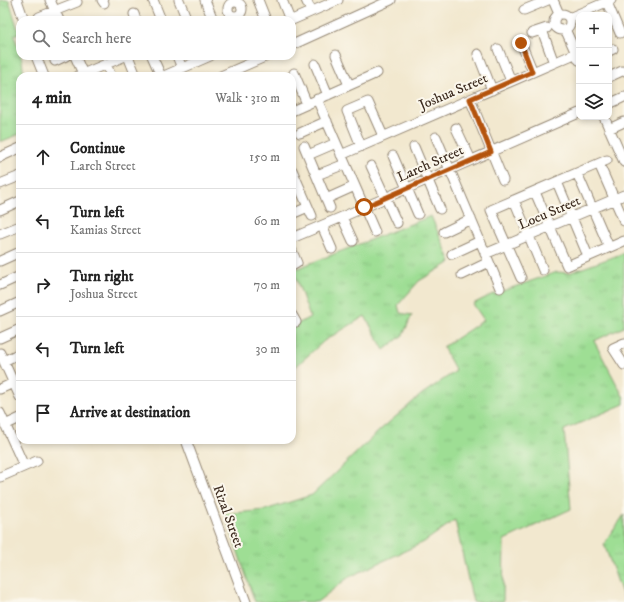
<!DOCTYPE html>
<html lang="en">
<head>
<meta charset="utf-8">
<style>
  :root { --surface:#fff; --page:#f2f2f2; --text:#222; --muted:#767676; --line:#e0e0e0 }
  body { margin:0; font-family:"IM FELL DW Pica",serif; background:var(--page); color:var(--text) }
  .controls { position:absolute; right:12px; top:12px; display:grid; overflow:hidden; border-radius:8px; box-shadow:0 2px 6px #0003 }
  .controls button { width:36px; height:36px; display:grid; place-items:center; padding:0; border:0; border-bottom:1px solid var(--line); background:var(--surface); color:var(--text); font:20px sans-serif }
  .stop { position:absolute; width:12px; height:12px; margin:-9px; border:3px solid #b45309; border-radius:50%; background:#fff }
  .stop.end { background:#b45309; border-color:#fff; box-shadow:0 1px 4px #0008 }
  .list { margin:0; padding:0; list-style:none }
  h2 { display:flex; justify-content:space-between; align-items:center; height:52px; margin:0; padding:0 16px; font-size:17px }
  h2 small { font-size:13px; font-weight:400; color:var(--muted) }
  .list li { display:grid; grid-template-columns:26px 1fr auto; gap:12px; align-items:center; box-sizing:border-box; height:64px; padding:0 16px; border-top:1px solid var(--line) }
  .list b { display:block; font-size:15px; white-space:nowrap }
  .list p { margin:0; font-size:13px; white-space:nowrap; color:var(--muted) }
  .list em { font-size:13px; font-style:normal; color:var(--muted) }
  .icon { flex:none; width:22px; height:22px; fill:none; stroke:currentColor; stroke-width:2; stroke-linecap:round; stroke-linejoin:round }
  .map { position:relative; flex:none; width:624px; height:602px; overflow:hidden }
  .search { position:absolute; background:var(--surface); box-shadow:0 2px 6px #0003; left:16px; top:16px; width:280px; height:44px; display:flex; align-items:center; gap:10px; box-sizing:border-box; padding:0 14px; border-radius:12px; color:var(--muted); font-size:15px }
  .panel { position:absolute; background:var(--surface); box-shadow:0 2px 6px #0003; left:16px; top:72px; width:280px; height:372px; border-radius:12px }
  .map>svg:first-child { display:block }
  .grass { fill:url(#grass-tufts); stroke:#6c8459 }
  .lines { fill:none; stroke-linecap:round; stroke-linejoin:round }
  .minor-casing { stroke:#968976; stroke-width:11 }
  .minor { stroke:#fff; stroke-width:9 }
  .route { stroke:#b45309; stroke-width:5 }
  .labels { text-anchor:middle; stroke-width:4; stroke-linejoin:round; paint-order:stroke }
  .street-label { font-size:14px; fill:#3b2a1e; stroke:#fbf7ec }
</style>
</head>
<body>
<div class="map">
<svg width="624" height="602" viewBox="0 0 624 602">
  <defs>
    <pattern id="grass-tufts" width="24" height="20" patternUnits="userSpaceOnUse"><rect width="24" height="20" fill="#9ede94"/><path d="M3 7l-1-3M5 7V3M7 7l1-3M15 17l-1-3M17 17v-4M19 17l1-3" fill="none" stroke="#89bf7f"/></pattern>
  </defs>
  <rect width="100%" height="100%" fill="#fbf7ec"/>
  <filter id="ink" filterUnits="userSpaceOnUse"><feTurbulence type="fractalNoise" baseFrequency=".025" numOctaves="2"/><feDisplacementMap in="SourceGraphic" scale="8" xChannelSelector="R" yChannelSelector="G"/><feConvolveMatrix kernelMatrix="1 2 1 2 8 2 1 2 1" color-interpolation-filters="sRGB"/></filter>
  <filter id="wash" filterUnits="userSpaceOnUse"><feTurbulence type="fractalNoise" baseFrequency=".012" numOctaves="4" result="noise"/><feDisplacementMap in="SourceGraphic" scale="16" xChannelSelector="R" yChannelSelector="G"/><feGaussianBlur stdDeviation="0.9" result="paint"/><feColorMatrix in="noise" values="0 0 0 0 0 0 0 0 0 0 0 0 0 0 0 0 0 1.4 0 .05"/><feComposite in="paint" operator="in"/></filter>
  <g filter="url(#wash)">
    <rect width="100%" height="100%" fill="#f2e8cf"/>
    <path class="grass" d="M0 0H9L19 33 14 35 22 60 24 76H20V134L0 142Z
      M431 216 451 262 419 281 398 305 400 313 412 315 403 335 384 350 365 316 324 341 292 370V327L310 317 293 270Z
      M624 253V327L594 341 624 398V404L564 430 571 509 504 540 503 602H473L455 520 424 542 349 577 317 602H255L225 514 265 510 312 495 379 431 422 394 456 371 443 347 484 320 473 304 491 295 557 272 569 273Z
      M624 515V599L604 544Z"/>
  </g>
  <g filter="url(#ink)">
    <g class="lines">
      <defs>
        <path id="minor" d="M17 0 24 20
          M50 0 59 20
          M102 0 104 3
          M153 0 161 20
          M179 0 187 20
          M205 0 213 20
          M258 0 266 20
          M282 0 290 20
          M306 0 311 11
          M553 0 559 14
          M606 0 620 33
          M228 9a7 7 0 1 1 14 0a7 7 0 1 1-14 0Z
          M524 10 548 0
          M134 14 136 20
          M554 22a8 8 0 1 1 16 0a8 8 0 1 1-16 0Z
          M39 17 77 2
          M569 18 611 0
          M292 20 338 0
          M565 29 579 60
          M542 30 554 63
          M532 33 547 28
          M521 43 533 72
          M292 45 391 0
          M498 49 511 81
          M609 51 613 49
          M478 54 492 90
          M336 55 349 85
          M36 56 44 76
          M75 56 84 76
          M128 56 136 76
          M152 56 161 76
          M177 56 182 68
          M55 61 66 56
          M106 64 111 76
          M315 64 328 95
          M294 73 307 104
          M78 76 125 56
          M164 76 210 56
          M221 76 267 56
          M609 77 622 71
          M317 99 375 232
          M470 99 503 180
          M609 104 624 97
          M292 111 377 73
          M604 117 624 162
          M456 128 471 160
          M609 129 624 122
          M300 133 327 121
          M436 137 500 288
          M304 146 330 208
          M361 146 347 111 368 102 383 136
          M414 147 440 209
          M308 155 336 143
          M341 155 579 52
          M393 156 418 214
          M0 157 20 148
          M599 164 624 221
          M371 166 397 223
          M292 170 312 216
          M577 173 609 247
          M317 175 345 164
          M557 182 588 256
          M0 184 20 176
          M535 192 567 266 624 241
          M326 199 355 186
          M514 200 543 270
          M0 210 20 201
          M292 214 308 207
          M342 217 353 241
          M322 226 332 249
          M444 232 471 219
          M0 234 20 226
          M292 238 342 217 579 113
          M292 251 297 263 292 266
          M452 254 480 241
          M485 254 624 195
          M0 261 20 252
          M462 275 489 262
          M521 278 491 210 607 160
          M0 285 20 276
          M0 311 20 302
          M292 315 296 322
          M0 338 20 329
          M624 343 613 348 624 365
          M0 353 20 397
          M4 361 20 353
          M0 389 20 380
          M0 413 24 466
          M5 425 20 418
          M186 440 246 602
          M0 477 37 461"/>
      </defs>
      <use href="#minor" class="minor-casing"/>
      <use href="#minor" class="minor"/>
    </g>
  </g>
  <g class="lines" filter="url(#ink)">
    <path class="route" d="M364 207 491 152 470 99 532 72 521 43"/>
  </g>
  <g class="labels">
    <g class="street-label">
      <text transform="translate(453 91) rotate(-23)" y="5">Joshua Street</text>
      <text transform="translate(430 163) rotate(-24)" y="5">Larch Street</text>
      <text transform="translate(549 212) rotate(-23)" y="5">Locu Street</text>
      <text transform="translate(229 516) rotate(70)" y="5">Rizal Street</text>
    </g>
  </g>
</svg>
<div class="controls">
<button>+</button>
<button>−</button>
<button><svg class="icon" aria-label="layers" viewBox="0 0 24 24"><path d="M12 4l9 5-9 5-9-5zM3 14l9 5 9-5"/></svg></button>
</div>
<div class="stop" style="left:364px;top:207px"></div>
<div class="stop end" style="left:521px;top:43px"></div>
<div class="search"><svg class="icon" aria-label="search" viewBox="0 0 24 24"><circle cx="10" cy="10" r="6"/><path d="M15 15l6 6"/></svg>Search here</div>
<section class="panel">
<h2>4 min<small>Walk · 310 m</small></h2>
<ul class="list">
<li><svg class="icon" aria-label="ahead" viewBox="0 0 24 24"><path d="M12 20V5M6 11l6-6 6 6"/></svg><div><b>Continue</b><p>Larch Street</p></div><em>150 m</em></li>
<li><svg class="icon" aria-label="left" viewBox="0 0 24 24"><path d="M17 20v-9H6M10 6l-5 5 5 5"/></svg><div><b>Turn left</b><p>Kamias Street</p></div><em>60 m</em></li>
<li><svg class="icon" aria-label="right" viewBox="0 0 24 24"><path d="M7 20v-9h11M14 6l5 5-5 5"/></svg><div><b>Turn right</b><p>Joshua Street</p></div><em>70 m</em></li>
<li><svg class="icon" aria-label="left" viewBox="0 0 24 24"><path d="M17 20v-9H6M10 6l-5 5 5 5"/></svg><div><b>Turn left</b></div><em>30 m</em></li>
<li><svg class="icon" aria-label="arrive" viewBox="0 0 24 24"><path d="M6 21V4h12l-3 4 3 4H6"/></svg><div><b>Arrive at destination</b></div></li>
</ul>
</section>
</div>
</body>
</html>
